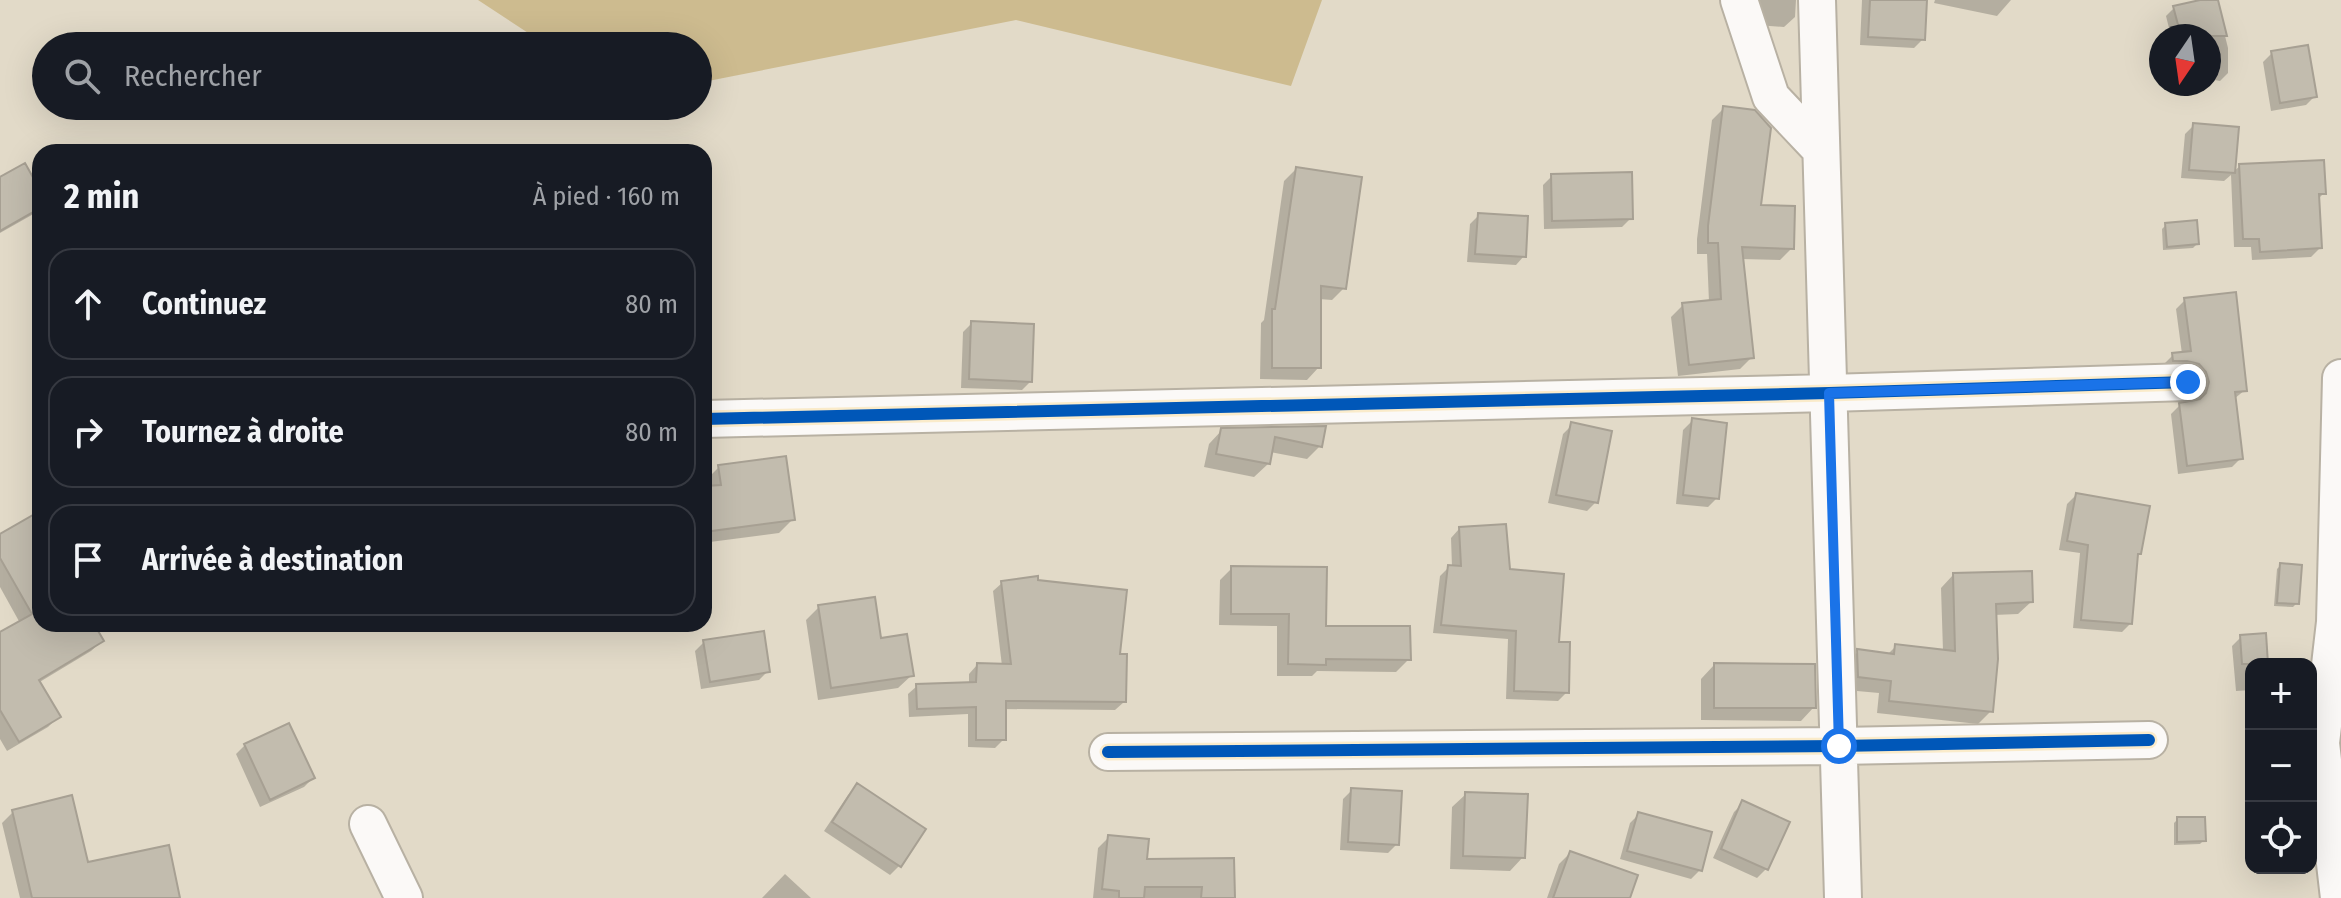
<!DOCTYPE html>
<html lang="fr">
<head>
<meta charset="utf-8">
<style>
  :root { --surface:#171b24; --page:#20242c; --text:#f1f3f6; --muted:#9ea1a6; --line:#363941 }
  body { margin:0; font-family:"Fira Sans Condensed",sans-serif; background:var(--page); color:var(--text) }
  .controls { position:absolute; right:24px; bottom:24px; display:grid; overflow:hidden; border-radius:16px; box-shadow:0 8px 32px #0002 }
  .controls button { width:72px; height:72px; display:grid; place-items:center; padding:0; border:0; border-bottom:2px solid var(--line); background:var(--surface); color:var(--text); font:40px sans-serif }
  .compass { position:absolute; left:2149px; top:24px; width:72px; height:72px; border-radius:50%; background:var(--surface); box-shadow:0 8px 32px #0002; rotate:193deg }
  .stop { position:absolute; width:24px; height:24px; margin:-18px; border:6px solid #1a73e8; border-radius:50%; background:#fff }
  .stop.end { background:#1a73e8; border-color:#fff; box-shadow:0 2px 8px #0008 }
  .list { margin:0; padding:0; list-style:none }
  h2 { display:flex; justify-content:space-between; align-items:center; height:104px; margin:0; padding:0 32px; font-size:34px }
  h2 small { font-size:26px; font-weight:400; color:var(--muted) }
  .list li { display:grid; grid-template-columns:52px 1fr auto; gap:24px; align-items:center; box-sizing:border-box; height:112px; margin:0 16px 16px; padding:0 16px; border:2px solid var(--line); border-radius:24px }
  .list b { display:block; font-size:30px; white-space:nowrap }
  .list em { font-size:26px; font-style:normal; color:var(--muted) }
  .icon { flex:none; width:44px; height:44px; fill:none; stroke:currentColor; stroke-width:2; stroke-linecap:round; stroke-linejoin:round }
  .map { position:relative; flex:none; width:2341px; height:898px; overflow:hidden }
  .search { position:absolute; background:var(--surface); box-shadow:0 8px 32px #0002; left:32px; top:32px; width:680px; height:88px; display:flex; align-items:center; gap:20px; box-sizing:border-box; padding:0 28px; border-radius:44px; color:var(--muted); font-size:30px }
  .panel { position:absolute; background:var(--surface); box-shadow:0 8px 32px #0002; left:32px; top:144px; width:680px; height:488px; border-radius:24px }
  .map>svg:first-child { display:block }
  .forest { fill:#cdbb8f }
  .shadow { fill:#0003 }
  .building { fill:#c2bcae; stroke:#a7a093; stroke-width:2 }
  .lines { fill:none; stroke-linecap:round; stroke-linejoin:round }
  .street-casing { stroke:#b8b1a3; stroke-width:40 }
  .street { stroke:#fbf9f7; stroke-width:36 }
  .cycleway-casing { stroke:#faebca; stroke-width:17 }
  .cycleway { stroke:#0057b8; stroke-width:12 }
  .route { stroke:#1a73e8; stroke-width:10 }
</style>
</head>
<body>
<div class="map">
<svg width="2341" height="898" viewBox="0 0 2341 898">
  <rect width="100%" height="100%" fill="#e2dac8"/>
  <path class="forest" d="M478 0H1322L1291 86 1016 20 698 83V46H548Z"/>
  <path class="shadow" d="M1747 0H1796L1795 17 1784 27 1756 25Z
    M1862 0H1925L1923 39 1914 48 1860 45Z
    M1935 0H2011L1997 16 1934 3Z
    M2208 0H2216L2228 48V73L2220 81 2209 79V36H2171L2166 16 2174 8Z
    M2272 53 2315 96 2306 105 2271 111 2263 62Z
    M1724 108 1759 207 1792 248 1780 260 1742 259 1752 357 1740 369 1678 376 1671 317 1683 305 1709 302 1707 254H1697V239L1712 120Z
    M2194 125 2233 172 2240 166 2324 193 2317 200 2320 248 2311 257 2252 260 2251 247H2234L2231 175 2224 181 2181 178 2185 134Z
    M161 146 165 152H151Z
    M1296 169 1344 288 1332 300 1319 299V367L1307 380 1260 379 1261 323 1264 320 1284 181Z
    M1552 176 1631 218 1622 227 1544 229 1543 185Z
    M0 179 40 194V209L37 212 0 233Z
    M1479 215 1524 256 1516 265 1467 262 1470 224Z
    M2166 225 2197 244 2193 248 2163 250 2162 229Z
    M2185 300 2245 390 2234 399 2241 458 2232 467 2178 474 2171 414 2180 405 2198 402 2201 392 2165 370 2164 364 2173 355 2182 354 2176 309Z
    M972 323 1031 381 1022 390 961 388 963 332Z
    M1692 421 1717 498 1708 507 1676 504 1683 430Z
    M1572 425 1596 502 1587 511 1548 503 1563 434Z
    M1324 428 1320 446 1307 459 1270 452 1268 464 1254 477 1204 467 1209 444 1222 430Z
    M719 467 792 520 779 533 710 542V552L704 558V488H707L706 480Z
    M2076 495 2139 553 2136 556 2131 623 2122 632 2073 628 2080 553 2059 550 2067 504Z
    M40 520V624H92L102 641 91 651 38 683 59 716 48 727 7 751 0 739V635L20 623 0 587V536Z
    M1459 529 1508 571 1557 644 1567 692 1558 701 1506 699 1508 639 1433 633 1440 576 1449 567H1452L1451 538Z
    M2281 565 2297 603 2293 607 2274 606 2277 569Z
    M1232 568 1324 628 1409 659 1396 672 1317 671 1312 676H1277V626L1219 625 1220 580Z
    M1953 575 2031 602 2018 614 1994 615 1991 711 1978 724 1877 713 1879 693 1846 690 1845 664 1858 652 1887 655 1896 646 1943 651 1941 588Z
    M1002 583 1118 655 1124 702 1115 710 1004 709V739L995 748 968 747V714L909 717 908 694 917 686 969 684V674L977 665 1002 666 993 591Z
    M819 607 912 675 898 688 818 700 806 620Z
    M2241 637 2266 664H2251V690L2236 691 2232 646Z
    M704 642 768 671 759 680 701 689 695 651Z
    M1714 665 1814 707 1801 721 1701 720V679Z
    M245 745 313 778 304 787 260 807 236 754Z
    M857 786 924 829 899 866 890 875 824 831 848 795Z
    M1352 790 1397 844 1388 853 1340 850 1343 799Z
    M1466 794 1523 857 1510 871 1450 869 1452 807Z
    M1743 803 1787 823 1766 869 1757 878 1713 858 1734 812Z
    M13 812 86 864 178 898H20L2 823Z
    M1639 814 1700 870 1691 879 1620 859 1630 823Z
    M2178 819 2204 840 2200 844 2174 845V823Z
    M1109 837 1144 861 1236 898H1093L1098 848Z
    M1570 853 1627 898H1547L1559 864Z
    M785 874 811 898H762Z"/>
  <path class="building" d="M1870 0H1927L1925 40 1868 37Z
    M2200 0H2218L2227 36H2181L2173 6Z
    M2308 45 2317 97 2280 103 2271 51Z
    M1723 106 1755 110 1771 128 1761 205 1795 206 1794 249 1742 247 1754 358 1689 365 1682 303 1721 299 1718 243H1708V226Z
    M2193 123 2239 127 2235 173 2189 170Z
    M2324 160 2326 194H2319L2322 248 2260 252 2259 239H2243L2239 164Z
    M25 163 40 190V208L0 231V177Z
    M1296 167 1362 177 1346 289 1321 286V368H1272V309H1275Z
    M1632 172 1633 219 1552 221 1551 174Z
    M1478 213 1528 216 1526 257 1475 254Z
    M2197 220 2199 244 2167 247 2165 223Z
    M2236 292 2247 391 2235 392 2243 459 2187 466 2179 403 2200 399 2206 393 2209 382 2206 372 2199 364 2187 361H2173L2172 353 2191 351 2184 298Z
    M971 321 1034 324 1032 382 969 379Z
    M1692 418 1727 423 1719 499 1683 495Z
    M1571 422 1612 431 1598 503 1556 495Z
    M1326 426 1322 447 1275 437 1270 464 1216 454 1221 428Z
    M786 456 795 520 704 532V486L721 485 718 465Z
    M2076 493 2150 506 2141 554H2138L2132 624 2081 620 2088 545 2067 541Z
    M40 511V624H94L104 641 39 680 61 717 19 742 0 710V632L32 614 0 558V534Z
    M1506 524 1510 569 1564 574 1559 642H1570L1569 693 1514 691 1516 631 1441 625 1448 565 1461 566 1459 527Z
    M2280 563 2302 565 2299 604 2277 603Z
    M1231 566 1327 567 1326 626H1410L1411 660 1326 659V665L1288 664 1289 614H1231Z
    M2032 571 2033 602 1996 604 1998 659 1993 712 1889 701 1891 681 1858 677 1857 649 1894 654 1895 644 1955 651 1953 573Z
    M1038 576V580L1127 590 1120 654H1127L1126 702 1006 701V740H976V707L917 709 916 684 976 682 977 663 1011 664 1001 581Z
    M875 597 881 638 907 634 914 676 831 688 818 605Z
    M764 631 770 672 710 682 703 640Z
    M2266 633 2268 664H2242L2240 635Z
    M1714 663 1815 664 1816 708H1714Z
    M289 723 315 778 270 800 244 744Z
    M857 783 926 829 901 867 832 822Z
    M1351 788 1402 791 1399 845 1348 842Z
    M1465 792 1528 794 1525 858 1463 856Z
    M72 795 88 862 169 845 180 898H32L12 810Z
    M1742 800 1790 822 1768 870 1721 849Z
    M1638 812 1712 832 1702 871 1627 851Z
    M2177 817H2205L2206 841 2177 842Z
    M1108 835 1149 839 1147 859 1234 858 1235 898H1201L1202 887H1145L1144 898H1119V891L1102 889Z
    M1570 851 1638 875 1630 898H1553Z"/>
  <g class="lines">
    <defs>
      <path id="street" d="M1739 0 1771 97 1821 150
        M1817 0 1843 898
        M704 419 1829 393 2188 382
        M1108 752 1839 746 2149 740
        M368 824 404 898
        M2339 898 2321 743 2335 622 2341 378"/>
    </defs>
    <use href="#street" class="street-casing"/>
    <use href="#street" class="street"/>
    <defs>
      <path id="cycleway" d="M704 419 1829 393 2188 382
        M1108 752 1839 746 2149 740"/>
    </defs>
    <use href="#cycleway" class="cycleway-casing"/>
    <use href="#cycleway" class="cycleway"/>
  </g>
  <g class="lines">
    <path class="route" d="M1839 746 1829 393 2188 382"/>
  </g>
</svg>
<div class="controls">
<button>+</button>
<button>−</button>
<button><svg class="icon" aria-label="locate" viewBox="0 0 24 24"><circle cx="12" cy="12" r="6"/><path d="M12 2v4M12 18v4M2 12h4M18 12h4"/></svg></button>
</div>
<svg class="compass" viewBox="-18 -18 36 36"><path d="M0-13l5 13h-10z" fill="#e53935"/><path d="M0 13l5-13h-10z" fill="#9ea1a6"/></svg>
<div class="stop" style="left:1839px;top:746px"></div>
<div class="stop end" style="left:2188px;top:382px"></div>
<div class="search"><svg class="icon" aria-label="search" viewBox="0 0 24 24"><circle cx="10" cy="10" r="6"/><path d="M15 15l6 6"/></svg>Rechercher</div>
<section class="panel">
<h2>2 min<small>À pied · 160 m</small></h2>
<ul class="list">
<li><svg class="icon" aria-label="ahead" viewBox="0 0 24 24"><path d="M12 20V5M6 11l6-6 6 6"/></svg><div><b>Continuez</b></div><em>80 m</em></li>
<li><svg class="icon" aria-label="right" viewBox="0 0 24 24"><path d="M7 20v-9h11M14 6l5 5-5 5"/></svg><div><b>Tournez à droite</b></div><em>80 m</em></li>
<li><svg class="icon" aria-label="arrive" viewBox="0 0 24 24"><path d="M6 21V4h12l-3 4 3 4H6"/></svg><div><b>Arrivée à destination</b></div></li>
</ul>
</section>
</div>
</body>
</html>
